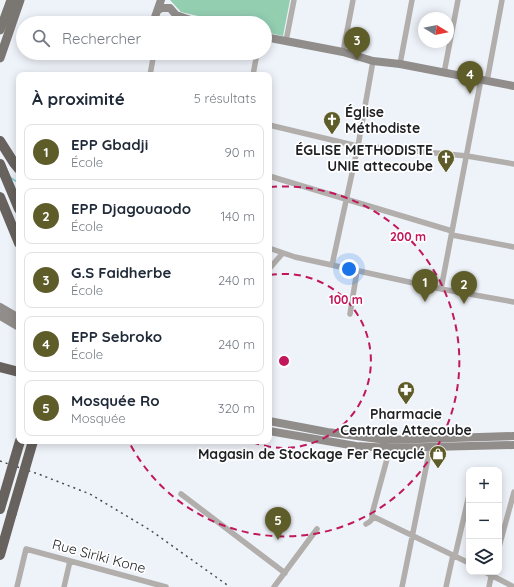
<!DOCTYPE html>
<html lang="fr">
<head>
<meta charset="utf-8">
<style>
  :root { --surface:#fff; --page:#f6f6f7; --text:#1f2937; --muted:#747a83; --line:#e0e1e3; --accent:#5e5d2a }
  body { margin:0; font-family:Quicksand,sans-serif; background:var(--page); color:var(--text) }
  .controls { position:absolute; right:12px; bottom:12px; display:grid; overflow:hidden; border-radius:8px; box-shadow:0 2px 10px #0003 }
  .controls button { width:36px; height:36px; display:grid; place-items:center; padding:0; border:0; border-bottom:1px solid var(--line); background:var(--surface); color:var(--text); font:20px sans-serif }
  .compass { position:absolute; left:418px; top:12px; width:36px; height:36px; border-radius:50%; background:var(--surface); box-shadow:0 2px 10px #0003; rotate:100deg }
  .you { position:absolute; left:349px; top:269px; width:14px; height:14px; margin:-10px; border:3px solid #fff; border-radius:50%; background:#1a73e8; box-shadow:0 0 0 6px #1a73e833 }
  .badge { display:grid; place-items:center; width:26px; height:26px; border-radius:50%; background:var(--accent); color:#fff; font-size:13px; font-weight:700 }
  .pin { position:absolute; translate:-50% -33px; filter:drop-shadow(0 1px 2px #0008) }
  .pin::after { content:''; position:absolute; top:21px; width:14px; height:12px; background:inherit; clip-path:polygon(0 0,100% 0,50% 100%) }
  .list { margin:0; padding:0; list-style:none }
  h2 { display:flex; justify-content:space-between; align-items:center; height:52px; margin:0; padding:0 16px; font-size:17px }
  h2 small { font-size:13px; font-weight:400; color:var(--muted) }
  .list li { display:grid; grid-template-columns:26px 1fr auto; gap:12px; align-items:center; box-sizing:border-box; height:56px; margin:0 8px 8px; padding:0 8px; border:1px solid var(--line); border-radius:8px }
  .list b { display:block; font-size:15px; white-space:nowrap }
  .list p { margin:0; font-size:13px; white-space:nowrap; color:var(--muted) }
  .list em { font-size:13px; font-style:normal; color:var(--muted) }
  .icon { flex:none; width:22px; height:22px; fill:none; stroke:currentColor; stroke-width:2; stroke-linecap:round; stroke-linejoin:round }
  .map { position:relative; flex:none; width:514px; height:587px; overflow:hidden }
  .search { position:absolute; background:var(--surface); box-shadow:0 2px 10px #0003; left:16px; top:16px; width:256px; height:44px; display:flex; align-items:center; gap:10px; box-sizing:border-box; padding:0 14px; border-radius:22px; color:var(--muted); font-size:15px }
  .panel { position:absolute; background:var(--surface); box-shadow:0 2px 10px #0003; left:16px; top:72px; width:256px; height:372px; border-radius:8px }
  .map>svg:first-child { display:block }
  .green { fill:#93ceb1 }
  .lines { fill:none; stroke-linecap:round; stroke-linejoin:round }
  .stream { stroke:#7dced9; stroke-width:1.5 }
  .street { stroke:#b1aeac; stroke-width:5.5 }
  .secondary { stroke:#918d8a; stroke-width:8 }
  .primary { stroke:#7a7671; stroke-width:9 }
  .highway { stroke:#67625d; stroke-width:10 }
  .rail { stroke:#48494d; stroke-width:1.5; stroke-dasharray:2 4; stroke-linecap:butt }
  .highway-bridge { stroke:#67625d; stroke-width:10 }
  .ring { fill:none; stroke:#c2185b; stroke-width:2; stroke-dasharray:7 5 }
  .labels { text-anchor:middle; stroke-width:3.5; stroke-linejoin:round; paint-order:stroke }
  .poi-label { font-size:14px; font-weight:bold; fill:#1f2023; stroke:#fff; text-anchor:end }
  .street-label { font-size:14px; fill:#1f2023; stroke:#fff }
  .centre { fill:#c2185b; stroke:#fff; stroke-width:2 }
  .ring-label { font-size:12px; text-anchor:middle; font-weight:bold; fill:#c2185b; stroke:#fff; stroke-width:3.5; stroke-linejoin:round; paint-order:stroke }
</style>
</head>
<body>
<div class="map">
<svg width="514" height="587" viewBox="0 0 514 587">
  <rect width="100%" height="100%" fill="#eef2f9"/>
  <path class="green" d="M170 0H290L283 36 265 32V23H228L181 12Z"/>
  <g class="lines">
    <path class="stream" d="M11 178 19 183"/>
    <path class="street" d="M286 41 294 0
      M343 52 353 0
      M400 64 412 0
      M444 73 458 0
      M150 75 154 53
      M253 75 257 53
      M487 81 502 0
      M269 125 353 145 467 156 514 164
      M269 176 452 231
      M452 235 514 247
      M269 248 295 257 441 289 514 302
      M332 265 358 146 373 61
      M269 269 282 254
      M441 289 481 79
      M350 314 357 271
      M181 494 285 573
      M372 516 469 563
      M366 524C371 521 373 520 372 514L390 448
      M499 547 514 492
      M455 556 469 495
      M485 572 514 587
      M17 587 26 549 166 587
      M64 587 70 561
      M274 587 317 529
      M402 587 430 448
      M446 587 453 555
      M489 587 492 572"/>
    <path class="secondary" d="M158 10 162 8H170L176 15 175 23
      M176 15 199 23
      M156 23 155 17 161 0
      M265 37 343 52 373 61 400 64 514 86
      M0 307 19 318
      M0 316 19 327
      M269 421 327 432 386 440 514 436
      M269 431 356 446 390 448 514 445"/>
    <path class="primary" d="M0 30 11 0
      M0 58 20 0"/>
    <path class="highway" d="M0 141 14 163 19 169
      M0 164 19 209
      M0 197 19 243
      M0 367 19 372
      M0 555 12 513"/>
    <path class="rail" d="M0 461 41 475 90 494 150 530 230 587"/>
    <path class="highway-bridge" d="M0 509 20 441
      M12 513 33 441"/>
  </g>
  <g class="ring">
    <path d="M270 275A87 87 0 1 1 250 441"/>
    <path d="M270 187A175 175 0 1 1 129 442"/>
  </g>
  <defs>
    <symbol id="church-pin" viewBox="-11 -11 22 30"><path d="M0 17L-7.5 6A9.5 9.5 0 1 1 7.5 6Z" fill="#5e5d2a" stroke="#fff"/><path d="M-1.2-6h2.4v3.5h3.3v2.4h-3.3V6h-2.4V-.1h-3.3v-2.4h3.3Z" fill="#fff"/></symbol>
    <symbol id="pharmacy-pin" viewBox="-11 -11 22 30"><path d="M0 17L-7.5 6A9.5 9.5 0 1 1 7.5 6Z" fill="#5e5d2a" stroke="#fff"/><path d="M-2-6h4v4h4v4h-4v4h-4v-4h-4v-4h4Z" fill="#fff"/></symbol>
    <symbol id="shop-pin" viewBox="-11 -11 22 30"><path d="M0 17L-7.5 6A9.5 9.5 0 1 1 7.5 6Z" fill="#5e5d2a" stroke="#fff"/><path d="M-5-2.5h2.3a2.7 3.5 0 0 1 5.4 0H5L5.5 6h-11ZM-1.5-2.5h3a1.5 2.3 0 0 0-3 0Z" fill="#fff"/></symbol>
  </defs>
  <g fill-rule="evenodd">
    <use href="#church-pin" x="322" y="110" width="20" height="27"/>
    <use href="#church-pin" x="436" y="148" width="20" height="27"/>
    <use href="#pharmacy-pin" x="396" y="380" width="20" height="27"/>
    <use href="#shop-pin" x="428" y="444" width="20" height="27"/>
  </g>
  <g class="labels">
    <g class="poi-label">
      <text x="345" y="117" text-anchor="start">Église<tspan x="345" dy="16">Méthodiste</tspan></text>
      <text x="433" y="155">ÉGLISE METHODISTE<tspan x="433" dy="16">UNIE attecoube</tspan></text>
      <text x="406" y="419" text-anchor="middle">Pharmacie<tspan x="406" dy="16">Centrale Attecoube</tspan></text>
      <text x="425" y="459">Magasin de Stockage Fer Recyclé</text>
    </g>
    <g class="street-label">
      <text transform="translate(99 556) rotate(15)" y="5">Rue Siriki Kone</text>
    </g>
  </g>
  <circle cx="284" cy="361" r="6" class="centre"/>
  <g class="ring-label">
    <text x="408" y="241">200 m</text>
    <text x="346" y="304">100 m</text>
  </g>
</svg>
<div class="controls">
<button>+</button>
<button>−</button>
<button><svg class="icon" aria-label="layers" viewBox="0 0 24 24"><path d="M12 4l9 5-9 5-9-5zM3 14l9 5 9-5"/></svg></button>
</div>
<svg class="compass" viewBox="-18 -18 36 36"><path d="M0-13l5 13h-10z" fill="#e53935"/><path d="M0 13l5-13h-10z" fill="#747a83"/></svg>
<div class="you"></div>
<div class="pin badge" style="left:425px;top:302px">1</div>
<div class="pin badge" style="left:464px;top:304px">2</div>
<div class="pin badge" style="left:357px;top:60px">3</div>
<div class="pin badge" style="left:470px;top:94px">4</div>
<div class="pin badge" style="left:278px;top:540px">5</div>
<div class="search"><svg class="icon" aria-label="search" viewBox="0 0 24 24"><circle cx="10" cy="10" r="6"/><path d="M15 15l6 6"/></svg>Rechercher</div>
<section class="panel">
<h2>À proximité<small>5 résultats</small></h2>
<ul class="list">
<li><span class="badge">1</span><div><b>EPP Gbadji</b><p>École</p></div><em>90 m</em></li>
<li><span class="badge">2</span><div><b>EPP Djagouaodo</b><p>École</p></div><em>140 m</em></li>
<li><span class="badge">3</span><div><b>G.S Faidherbe</b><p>École</p></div><em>240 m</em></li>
<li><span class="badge">4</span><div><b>EPP Sebroko</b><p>École</p></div><em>240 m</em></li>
<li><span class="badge">5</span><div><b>Mosquée Ro</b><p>Mosquée</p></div><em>320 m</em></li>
</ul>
</section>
</div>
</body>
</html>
